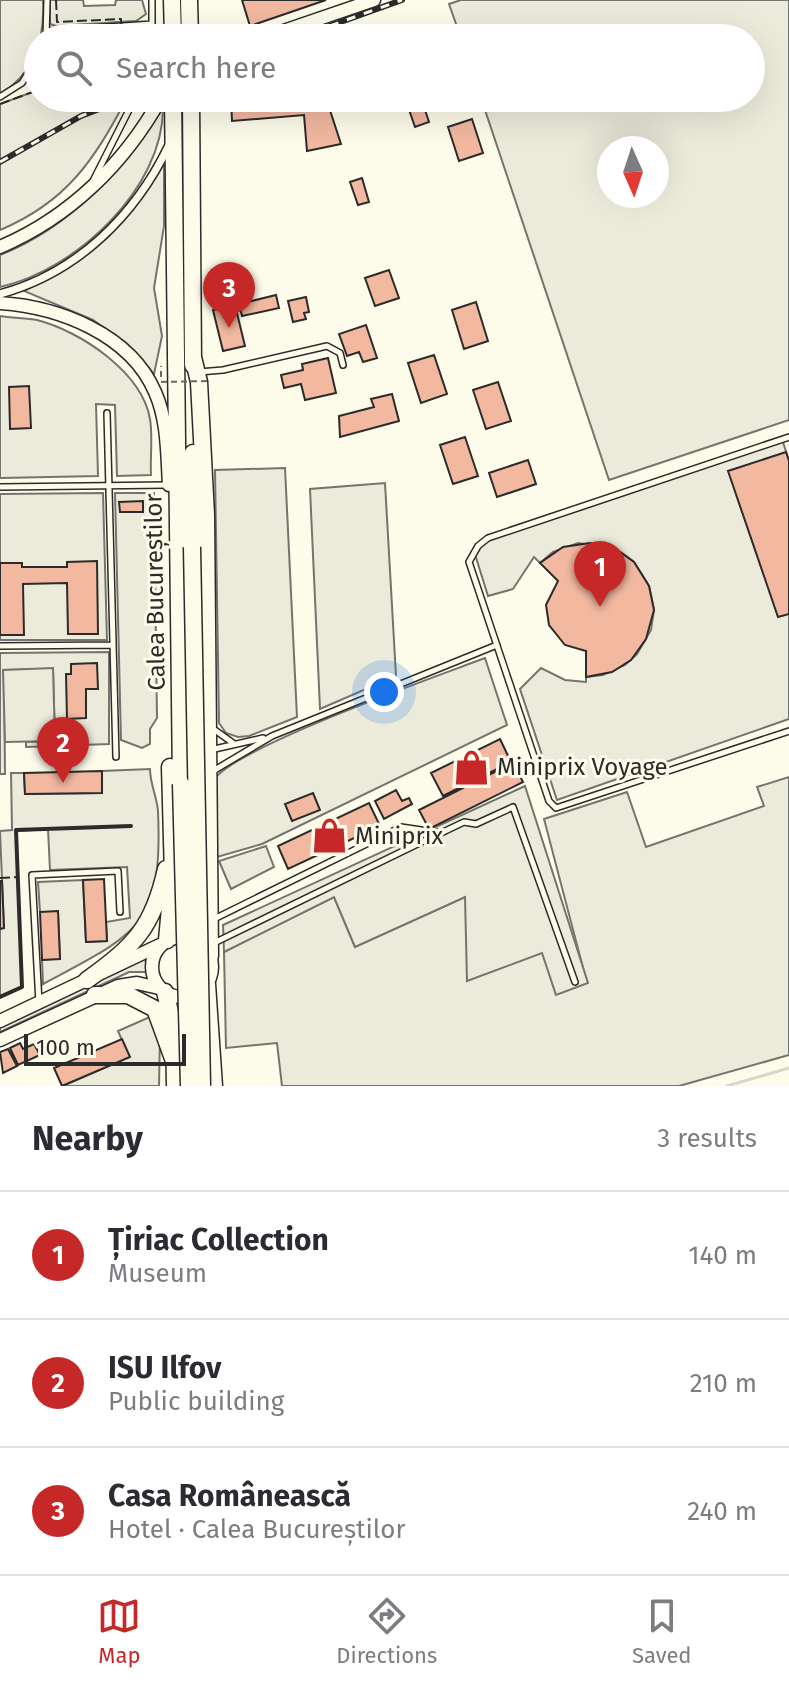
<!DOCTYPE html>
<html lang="en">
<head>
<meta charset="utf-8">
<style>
  :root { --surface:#fff; --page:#f7f7f7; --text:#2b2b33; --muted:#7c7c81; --line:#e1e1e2; --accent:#c62828 }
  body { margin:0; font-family:"Fira Sans",sans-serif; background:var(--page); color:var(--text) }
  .compass { position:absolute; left:597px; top:136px; width:72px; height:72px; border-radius:50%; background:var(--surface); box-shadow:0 8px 32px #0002; rotate:177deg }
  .scale { position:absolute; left:24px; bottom:20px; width:162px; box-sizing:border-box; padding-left:8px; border:4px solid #2b2b2b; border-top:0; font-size:22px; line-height:28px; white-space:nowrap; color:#2b2b2b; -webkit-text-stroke:6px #fdfbea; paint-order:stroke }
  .you { position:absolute; left:384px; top:692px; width:28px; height:28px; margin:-20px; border:6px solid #fff; border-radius:50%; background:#1a73e8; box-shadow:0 0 0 12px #1a73e833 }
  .badge { display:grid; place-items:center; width:52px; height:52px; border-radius:50%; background:var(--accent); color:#fff; font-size:26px; font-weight:700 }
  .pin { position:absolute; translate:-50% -66px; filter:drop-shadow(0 2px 4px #0008) }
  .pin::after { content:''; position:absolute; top:42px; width:28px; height:24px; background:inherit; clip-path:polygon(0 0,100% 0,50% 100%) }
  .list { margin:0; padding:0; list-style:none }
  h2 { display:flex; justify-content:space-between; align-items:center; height:104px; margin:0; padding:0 32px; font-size:34px }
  h2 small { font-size:26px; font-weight:400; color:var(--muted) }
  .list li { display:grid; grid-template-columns:52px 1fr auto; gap:24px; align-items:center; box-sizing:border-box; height:128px; padding:0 32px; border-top:2px solid var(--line) }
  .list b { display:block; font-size:30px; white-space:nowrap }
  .list p { margin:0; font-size:26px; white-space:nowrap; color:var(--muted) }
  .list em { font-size:26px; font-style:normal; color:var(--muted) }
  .icon { flex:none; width:44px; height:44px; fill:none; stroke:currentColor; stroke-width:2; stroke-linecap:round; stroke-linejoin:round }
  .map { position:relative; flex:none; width:789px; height:1086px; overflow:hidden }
  .search { position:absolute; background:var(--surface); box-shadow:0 8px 32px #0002; left:24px; right:24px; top:24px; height:88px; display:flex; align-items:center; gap:20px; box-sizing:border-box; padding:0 28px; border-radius:44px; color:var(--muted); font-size:30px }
  .sheet { height:488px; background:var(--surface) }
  nav { display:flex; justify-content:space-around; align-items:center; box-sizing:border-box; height:112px; border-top:2px solid var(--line); background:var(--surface); font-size:22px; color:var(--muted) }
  nav a { display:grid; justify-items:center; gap:4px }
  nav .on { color:var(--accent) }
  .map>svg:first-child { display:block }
  .green { fill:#ecebdb; stroke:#74746e; stroke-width:2; fill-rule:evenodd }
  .parking { fill:#eceadb; stroke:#74746e; stroke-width:2 }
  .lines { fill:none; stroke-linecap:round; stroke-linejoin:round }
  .stream { stroke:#d8d7c9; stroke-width:3 }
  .building { fill:#f2b8a0; stroke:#2b2b2b; stroke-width:2 }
  .service-casing { stroke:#2b2b2b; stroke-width:8 }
  .pedestrian-casing { stroke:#2b2b2b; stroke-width:10 }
  .tertiary-casing { stroke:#2b2b2b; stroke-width:15 }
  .trunk-casing { stroke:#2b2b2b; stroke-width:19 }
  .path { stroke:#6a6964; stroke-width:2; stroke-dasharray:6 4; stroke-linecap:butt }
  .service { stroke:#fdfbea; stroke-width:5 }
  .pedestrian { stroke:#fdfbea; stroke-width:7 }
  .tertiary { stroke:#fdfbea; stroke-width:12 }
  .trunk { stroke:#fdfbea; stroke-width:16 }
  .rail-casing { stroke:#2b2b2b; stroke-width:6 }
  .rail { stroke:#fdfbea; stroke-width:3; stroke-dasharray:9; stroke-linecap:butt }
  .trunk-bridge-casing { stroke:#2b2b2b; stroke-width:19; stroke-linecap:butt }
  .path-bridge { stroke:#6a6964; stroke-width:2; stroke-dasharray:6 4; stroke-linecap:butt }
  .trunk-bridge { stroke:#fdfbea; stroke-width:16 }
  .fence { stroke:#2b2b2b; stroke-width:2; stroke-dasharray:10 4; stroke-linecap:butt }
  .wall { stroke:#2b2b2b; stroke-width:4 }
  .labels { text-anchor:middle; stroke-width:6; stroke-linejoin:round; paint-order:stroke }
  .street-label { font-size:24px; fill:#2b2b2b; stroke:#fdfbea }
  .poi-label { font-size:24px; fill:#2b2b2b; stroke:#fdfbea; text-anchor:start }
</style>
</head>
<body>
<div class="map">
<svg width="789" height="1086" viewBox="0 0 789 1086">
  <rect width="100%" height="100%" fill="#fdfbea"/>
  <path class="green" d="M0 0H43C45 38 36 73 0 94Z
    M50 0H83L84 6 115 5 116 0H142L146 14 136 21 56 26 50 24Z
    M461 0H789V420L609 480 481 98H751V38H461L449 4ZM609 148H657V196H609Z
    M38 90V98H127C94 160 67 202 0 230V104Z
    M163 108C163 189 76 270 0 287V255C71 227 122 170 163 108Z
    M164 161V226L154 288 162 336 154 374 126 344 93 320 24 291 73 264 109 236Z
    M0 316C12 318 26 318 37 320 80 331 142 372 150 419 153 437 150 457 151 475L117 476 115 405 96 404 98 476 0 478Z
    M103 493 107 640H0V494Z
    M115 493H154L157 718 150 729V744L142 748 121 740Z
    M109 652V744L26 747V742L55 741 53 669 4 670 5 774H0V653Z
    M485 658 507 725 262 844 217 857 213 781C232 748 438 676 485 658Z
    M150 769C150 784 157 797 158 811 163 927 138 933 43 984L42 960 60 958 58 912H40L38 882 83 880 86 942 107 941 106 922 130 918 127 867 50 870 48 829 16 831 22 987 0 997V929L4 928 0 831 12 830 11 773H24L25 794 102 793V771Z
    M789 777V1055L679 1086H282L277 1043 226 1048 224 952 334 897 355 947 465 897 543 953 556 994 587 983 544 819 627 792 646 847 764 806 757 787Z
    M145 956 147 972H129L0 1032V1027Z
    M152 1016 160 1035 159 1086H63L129 1057 118 1031Z"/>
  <path class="parking" d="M782 439 789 461V719L557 800 520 689 541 668 565 680 586 682V677L603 675 625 665 637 654 651 630 654 610 649 586 634 562 616 549 578 543 553 552 540 563 534 557 513 589 488 596 474 551 488 538Z
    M285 468 297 717 249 736 238 737 226 733 219 723 215 470Z
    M385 483 396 676 320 709 310 489Z
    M53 668 55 741 5 742 3 670Z
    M525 786 588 983 556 995 542 953 467 981 465 897 355 947 334 897 224 952 223 925Z
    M266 846 274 867 231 889 219 861Z"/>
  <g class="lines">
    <path class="stream" d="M727 1086 789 1068"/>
  </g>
  <path class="building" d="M242 0H326L250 26Z
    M231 98H326L341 144 307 151 304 115 232 121Z
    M405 98H421L429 122 415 127Z
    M472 119 483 153 459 161 448 127Z
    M362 178 369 202 358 205 350 182Z
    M389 270 399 298 375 306 365 278Z
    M276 295 279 308 242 316 239 304Z
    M306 297 309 312 304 313 306 319 293 322 288 301Z
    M476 302 488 341 464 349 452 310Z
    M235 305 245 346 223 351 213 310Z
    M366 325 377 358 363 362 359 352 347 356 339 334Z
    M434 355 447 394 421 403 408 363Z
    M328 358 336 393 305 400 301 384 284 388 281 375 303 370 302 364Z
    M498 382 511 421 486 429 473 390Z
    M29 386 31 428 10 429 9 387Z
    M392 394 399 421 340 437 339 416 374 407 371 399Z
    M465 437 478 476 453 484 440 445Z
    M786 452 789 461V614L778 617 728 471Z
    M528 460 536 484 497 497 489 473Z
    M143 501V512H120L119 502Z
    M590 543 616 549 634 562 649 586 654 610 646 639 631 660 612 672 586 677V651L565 645 549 625 546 605 558 581 540 563 563 547Z
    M97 561 98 634H68L67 583 23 584 24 635H0V563H22V567H67V562Z
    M97 663 98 689H86V718L67 719 66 674H71V664Z
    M500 739 511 762 443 796 431 773Z
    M513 763 523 782 429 829 419 810Z
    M102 771V793L25 794 24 773Z
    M396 790 402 801 409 798 412 804 384 819 375 801Z
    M313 793 320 810 292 821 285 804Z
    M369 803 380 826 288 869 278 846Z
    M104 879 107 941 86 942 83 880Z
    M0 881H2L4 928 0 929Z
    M58 911 60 959 42 960 40 912Z
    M122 1039 130 1057 62 1086 54 1068Z
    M20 1043 23 1049 34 1044 40 1055 18 1065 10 1048Z
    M8 1049 17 1066 3 1073 0 1052Z"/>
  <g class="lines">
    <defs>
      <path id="service" d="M48 31 152 24
        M46 38 47 0
        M152 38V0
        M0 97 22 83 38 57
        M94 179 135 98
        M199 372 223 370 327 346 340 353 343 365
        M107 413 116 757
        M789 437 488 538 478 546 469 562 549 801 556 808 789 731
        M0 487 167 485
        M0 646 113 645
        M212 728 233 743
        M210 750 263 738
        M213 771 272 736 497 645
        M214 919 401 827 441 833 464 822 476 824 513 807 575 982
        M214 943 436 835
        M39 1003 32 875 118 871 120 912"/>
      <path id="pedestrian" d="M0 294C77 273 135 216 169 145"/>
      <path id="tertiary" d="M263 38 374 0
        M0 247C70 217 124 164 161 98
        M0 303C59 307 130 334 155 392 168 421 167 454 169 485
        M152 967a30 30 0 1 1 60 0a30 30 0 1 1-60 0Z
        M0 1021 160 945
        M0 1040 118 986 137 983 159 988"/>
      <path id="trunk" d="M172 0 173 38
        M189 0 190 38
        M173 98 181 784
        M191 98 193 365
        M193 357 199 382 206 515 210 956
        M192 547 193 453
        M167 940 173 876 170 767
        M87 980C134 946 153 928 166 869
        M207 984 214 1086
        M165 992 174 1028 175 1086
        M95 995H128L155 1009 175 1064"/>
    </defs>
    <use href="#service" class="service-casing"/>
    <use href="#pedestrian" class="pedestrian-casing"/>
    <use href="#tertiary" class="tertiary-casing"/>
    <use href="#trunk" class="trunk-casing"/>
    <path class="path" d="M161 377V366"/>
    <use href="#service" class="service"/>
    <use href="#pedestrian" class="pedestrian"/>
    <use href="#tertiary" class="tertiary"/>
    <use href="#trunk" class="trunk"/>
    <defs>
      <path id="rail" d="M296 38 402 0
        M0 162 81 116 128 98"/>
    </defs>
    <use href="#rail" class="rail-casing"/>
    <use href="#rail" class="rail"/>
    <defs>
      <path id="trunk-bridge" d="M192 547 202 1086
        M181 784 189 1086"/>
    </defs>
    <use href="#trunk-bridge" class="trunk-bridge-casing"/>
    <path class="path-bridge" d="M161 382 207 381"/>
    <use href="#trunk-bridge" class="trunk-bridge"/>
    <path class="fence" d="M56 0 57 22 121 19 122 38
      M0 104 38 90
      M0 878 18 877"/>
    <path class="wall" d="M0 997 22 987 16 830 131 826"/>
  </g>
  <defs>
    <symbol id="shop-bare" viewBox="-9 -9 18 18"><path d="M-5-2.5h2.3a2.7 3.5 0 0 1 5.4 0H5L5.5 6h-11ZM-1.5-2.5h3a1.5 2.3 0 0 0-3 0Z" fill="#c62828" stroke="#fdfbea" stroke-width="2.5" paint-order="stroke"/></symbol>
  </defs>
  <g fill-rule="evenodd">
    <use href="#shop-bare" x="446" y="742" width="51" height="51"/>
    <use href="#shop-bare" x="304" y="810" width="51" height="51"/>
  </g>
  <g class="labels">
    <g class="street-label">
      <text transform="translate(155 592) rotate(-91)" y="8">Calea Bucureștilor</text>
    </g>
    <g class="poi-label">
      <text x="497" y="775">Miniprix Voyage</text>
      <text x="355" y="844">Miniprix</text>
    </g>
  </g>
</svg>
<svg class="compass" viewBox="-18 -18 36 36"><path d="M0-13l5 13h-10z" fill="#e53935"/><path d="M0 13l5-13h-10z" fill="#7c7c81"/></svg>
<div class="scale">100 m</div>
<div class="you"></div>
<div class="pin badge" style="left:600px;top:607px">1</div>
<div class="pin badge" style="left:63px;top:783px">2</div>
<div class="pin badge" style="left:229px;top:328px">3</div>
<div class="search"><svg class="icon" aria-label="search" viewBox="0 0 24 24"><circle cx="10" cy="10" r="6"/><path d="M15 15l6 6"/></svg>Search here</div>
</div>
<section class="sheet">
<h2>Nearby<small>3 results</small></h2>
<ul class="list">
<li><span class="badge">1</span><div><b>Țiriac Collection</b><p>Museum</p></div><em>140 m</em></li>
<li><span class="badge">2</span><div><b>ISU Ilfov</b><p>Public building</p></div><em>210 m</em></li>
<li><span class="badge">3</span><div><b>Casa Românească</b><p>Hotel · Calea Bucureștilor</p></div><em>240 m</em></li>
</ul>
</section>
<nav>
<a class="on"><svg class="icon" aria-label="map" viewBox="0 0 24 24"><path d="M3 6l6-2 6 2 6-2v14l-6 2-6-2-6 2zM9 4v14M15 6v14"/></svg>Map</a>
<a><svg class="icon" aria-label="directions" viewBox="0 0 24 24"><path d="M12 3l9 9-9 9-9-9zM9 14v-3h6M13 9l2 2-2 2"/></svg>Directions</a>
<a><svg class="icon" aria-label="saved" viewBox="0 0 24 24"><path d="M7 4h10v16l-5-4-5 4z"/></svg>Saved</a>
</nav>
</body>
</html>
